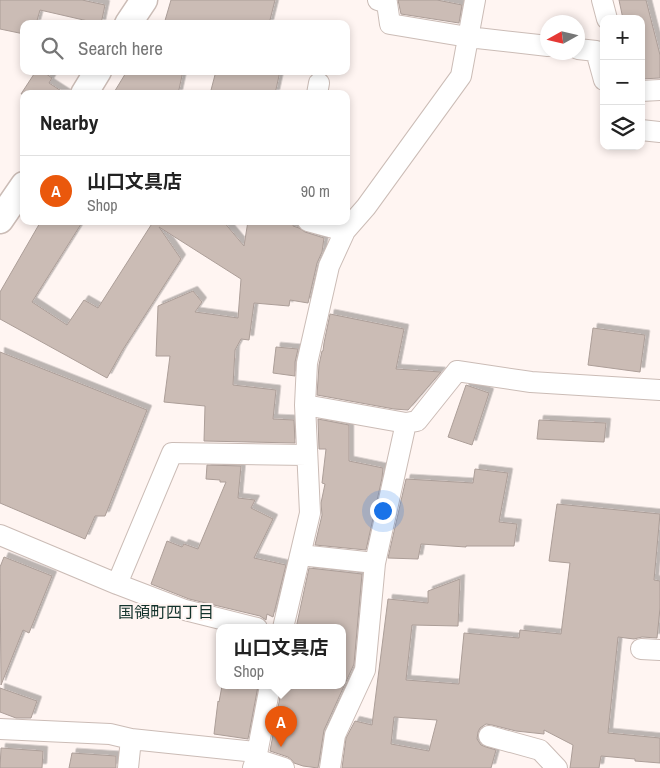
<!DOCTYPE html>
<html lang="en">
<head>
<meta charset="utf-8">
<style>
  :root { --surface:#fff; --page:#f6f6f6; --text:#222; --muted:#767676; --line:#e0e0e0; --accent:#ea580c }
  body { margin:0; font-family:"Archivo Narrow","Noto Sans JP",sans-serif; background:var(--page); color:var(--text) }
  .controls { position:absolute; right:15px; top:15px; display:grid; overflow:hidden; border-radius:10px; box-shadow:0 2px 8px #0003 }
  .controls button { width:45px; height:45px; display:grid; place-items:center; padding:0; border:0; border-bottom:1px solid var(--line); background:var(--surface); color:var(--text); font:25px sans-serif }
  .compass { position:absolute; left:540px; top:15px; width:45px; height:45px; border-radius:50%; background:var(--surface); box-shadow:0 2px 8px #0003; rotate:262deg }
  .you { position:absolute; left:382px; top:510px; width:18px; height:18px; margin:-12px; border:4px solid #fff; border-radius:50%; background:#1a73e8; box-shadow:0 0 0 8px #1a73e833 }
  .badge { display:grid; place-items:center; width:32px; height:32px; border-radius:50%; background:var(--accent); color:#fff; font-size:16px; font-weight:700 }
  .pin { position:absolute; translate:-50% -41px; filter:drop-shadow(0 1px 2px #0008) }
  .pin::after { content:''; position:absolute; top:26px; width:18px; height:15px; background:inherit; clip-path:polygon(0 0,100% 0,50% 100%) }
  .popup { position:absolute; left:216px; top:624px; width:130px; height:65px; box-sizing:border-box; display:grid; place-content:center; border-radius:10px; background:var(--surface); filter:drop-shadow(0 1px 4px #0005); font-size:16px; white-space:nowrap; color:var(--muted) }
  .popup b { font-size:19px; color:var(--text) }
  .popup::after { content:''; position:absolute; left:50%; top:100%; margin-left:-10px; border:10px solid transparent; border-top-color:var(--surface) }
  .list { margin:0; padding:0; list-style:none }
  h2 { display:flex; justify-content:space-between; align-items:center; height:65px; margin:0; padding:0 20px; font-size:21px }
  h2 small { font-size:16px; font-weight:400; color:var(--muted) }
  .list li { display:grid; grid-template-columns:32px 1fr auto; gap:15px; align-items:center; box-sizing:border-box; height:70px; padding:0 20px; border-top:1px solid var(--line) }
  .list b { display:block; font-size:19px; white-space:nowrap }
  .list p { margin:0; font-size:16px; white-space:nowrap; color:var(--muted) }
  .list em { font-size:16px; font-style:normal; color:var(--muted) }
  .icon { flex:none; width:28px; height:28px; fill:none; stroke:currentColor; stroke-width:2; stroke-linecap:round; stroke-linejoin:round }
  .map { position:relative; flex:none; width:660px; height:768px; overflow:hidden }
  .search { position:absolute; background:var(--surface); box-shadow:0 2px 8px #0003; left:20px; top:20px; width:330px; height:55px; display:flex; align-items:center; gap:12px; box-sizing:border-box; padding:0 18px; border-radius:10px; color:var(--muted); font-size:19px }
  .panel { position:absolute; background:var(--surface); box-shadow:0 2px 8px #0003; left:20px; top:90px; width:330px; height:135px; border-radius:10px }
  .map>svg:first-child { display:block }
  .building { fill:#cbbcb5; stroke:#ac9e98; fill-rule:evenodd; filter:url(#shadow) }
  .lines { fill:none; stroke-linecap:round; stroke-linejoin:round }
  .minor-casing { stroke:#cbbcb6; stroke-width:22 }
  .major-casing { stroke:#cbbcb6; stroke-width:29 }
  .minor { stroke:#fff; stroke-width:20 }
  .major { stroke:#fff; stroke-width:26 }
  .labels { text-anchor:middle; stroke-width:4; stroke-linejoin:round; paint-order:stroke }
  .neighbourhood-label { font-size:16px; fill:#12322b; stroke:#fff5f2 }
</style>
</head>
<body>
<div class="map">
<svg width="660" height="768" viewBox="0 0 660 768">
  <defs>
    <filter id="shadow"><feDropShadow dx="4.5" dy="-4.5" stdDeviation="0" flood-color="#0004"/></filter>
  </defs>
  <rect width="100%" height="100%" fill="#fff5f2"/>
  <path class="building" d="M0 0H82L105 5 101 24 40 10 36 24H24V34L0 29Z
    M171 0H275L269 24H164Z
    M398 0H437L462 5 459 23 401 14Z
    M619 0H646L660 55V78L641 79V19H623Z
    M36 71H42L52 78 49 83 66 94H21Z
    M127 71H183L178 94H113Z
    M216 71H280L275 94H210Z
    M41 221H83L32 302 67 325 84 300 98 308 153 222 151 221H223L244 246 248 221H294L293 226 299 228 305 232 324 238 322 252 317 263 308 303 290 300 289 306 254 303 249 340 241 339 235 350 233 385 276 390 273 419 294 420 295 443 204 441 205 406 164 402 170 356H156L158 306 193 291 202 302 195 312 238 318 241 279 159 227 181 259 122 351 107 378 0 319V292Z
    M330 314 404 329 396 369 441 372 408 410 394 409 317 395 319 365 322 351H323L324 343Z
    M593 328 645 335 640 372 588 365Z
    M276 347 298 349 295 362V376L273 373Z
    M0 352 147 410 105 516H95L85 539 0 503Z
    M466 385 489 393 472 445 448 437Z
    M318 419 349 425V461L383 468 382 478 366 550 315 545 322 515 321 503 325 484 322 483 326 449H319Z
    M539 420 606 423 604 442 537 439Z
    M207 465 241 466 238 498 255 500 251 508 273 519 254 558 286 565 273 617 267 614 266 620 260 616 189 599 151 584 167 541 182 547 184 544 198 549 226 482H220V480L206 479Z
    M475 469 508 473 499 522 517 524 514 546H466V547L421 544 418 559 388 558 406 479 473 483Z
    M557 504 660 514 654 580 660 581V608L657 638 642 637 634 639 618 637 608 733 660 738V763L635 761V759L601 756 599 768H570L573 745 544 730V734L516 731 492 725 486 724 480 728 478 732 477 739 481 745 486 747 496 750 491 768H342L346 738 355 721 372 725 388 599 428 603V591L460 579 458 626 412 625 406 680 459 684 464 633 519 638 520 630 561 634 570 563 549 561ZM394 717 437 720 429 751 391 744Z
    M4 557 52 576 29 633 23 630 1 685 0 567Z
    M309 568 362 574 354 664 324 730 318 768 303 766 294 763 292 760 288 757 270 751 282 686H343H342V628H296Z
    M222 686H258L248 739 214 734 218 701 219 702Z
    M0 688 37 701 31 718H16L0 712Z
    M1 748 43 751 42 768H0Z
    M72 753 116 756V768H69Z"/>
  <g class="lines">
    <defs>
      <path id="minor" d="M378 0 387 3 390 24 468 37 548 46
        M602 0 607 19
        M578 49 596 51 604 80
        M641 91 660 90
        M317 94 319 83
        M641 130 660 132
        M308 221 345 231
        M305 405 406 423 417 421 457 371 531 382 660 390
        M0 535 117 584 172 453 307 455
        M300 555 375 563
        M117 584 185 610 257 628
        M283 628 310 513 305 405 307 363 329 266 345 231 366 207 461 76 475 0
        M641 649 660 650
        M0 729 110 734 131 739 256 752
        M489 736 540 750 557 768
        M256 759 284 768
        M128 768 131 739
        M253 768 256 759 270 686
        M330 768 335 735 365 670 375 563 406 423"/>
      <path id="major" d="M128 24 144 0
        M84 94 98 71
        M0 220 24 185"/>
    </defs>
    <use href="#minor" class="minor-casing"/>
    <use href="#major" class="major-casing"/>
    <use href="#minor" class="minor"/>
    <use href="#major" class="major"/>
  </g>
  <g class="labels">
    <g class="neighbourhood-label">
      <text x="166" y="618">国領町四丁目</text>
    </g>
  </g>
</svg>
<div class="controls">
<button>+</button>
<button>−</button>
<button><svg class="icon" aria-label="layers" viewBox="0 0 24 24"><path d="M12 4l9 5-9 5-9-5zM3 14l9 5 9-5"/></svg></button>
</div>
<svg class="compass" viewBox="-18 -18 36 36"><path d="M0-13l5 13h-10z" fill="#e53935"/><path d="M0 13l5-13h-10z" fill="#767676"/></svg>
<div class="you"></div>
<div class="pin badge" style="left:281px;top:747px">A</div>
<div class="popup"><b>山口文具店</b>Shop</div>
<div class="search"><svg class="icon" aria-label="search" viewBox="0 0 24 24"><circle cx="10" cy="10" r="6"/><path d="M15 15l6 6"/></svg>Search here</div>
<section class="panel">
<h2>Nearby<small></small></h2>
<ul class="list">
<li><span class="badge">A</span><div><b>山口文具店</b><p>Shop</p></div><em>90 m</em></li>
</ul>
</section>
</div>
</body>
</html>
